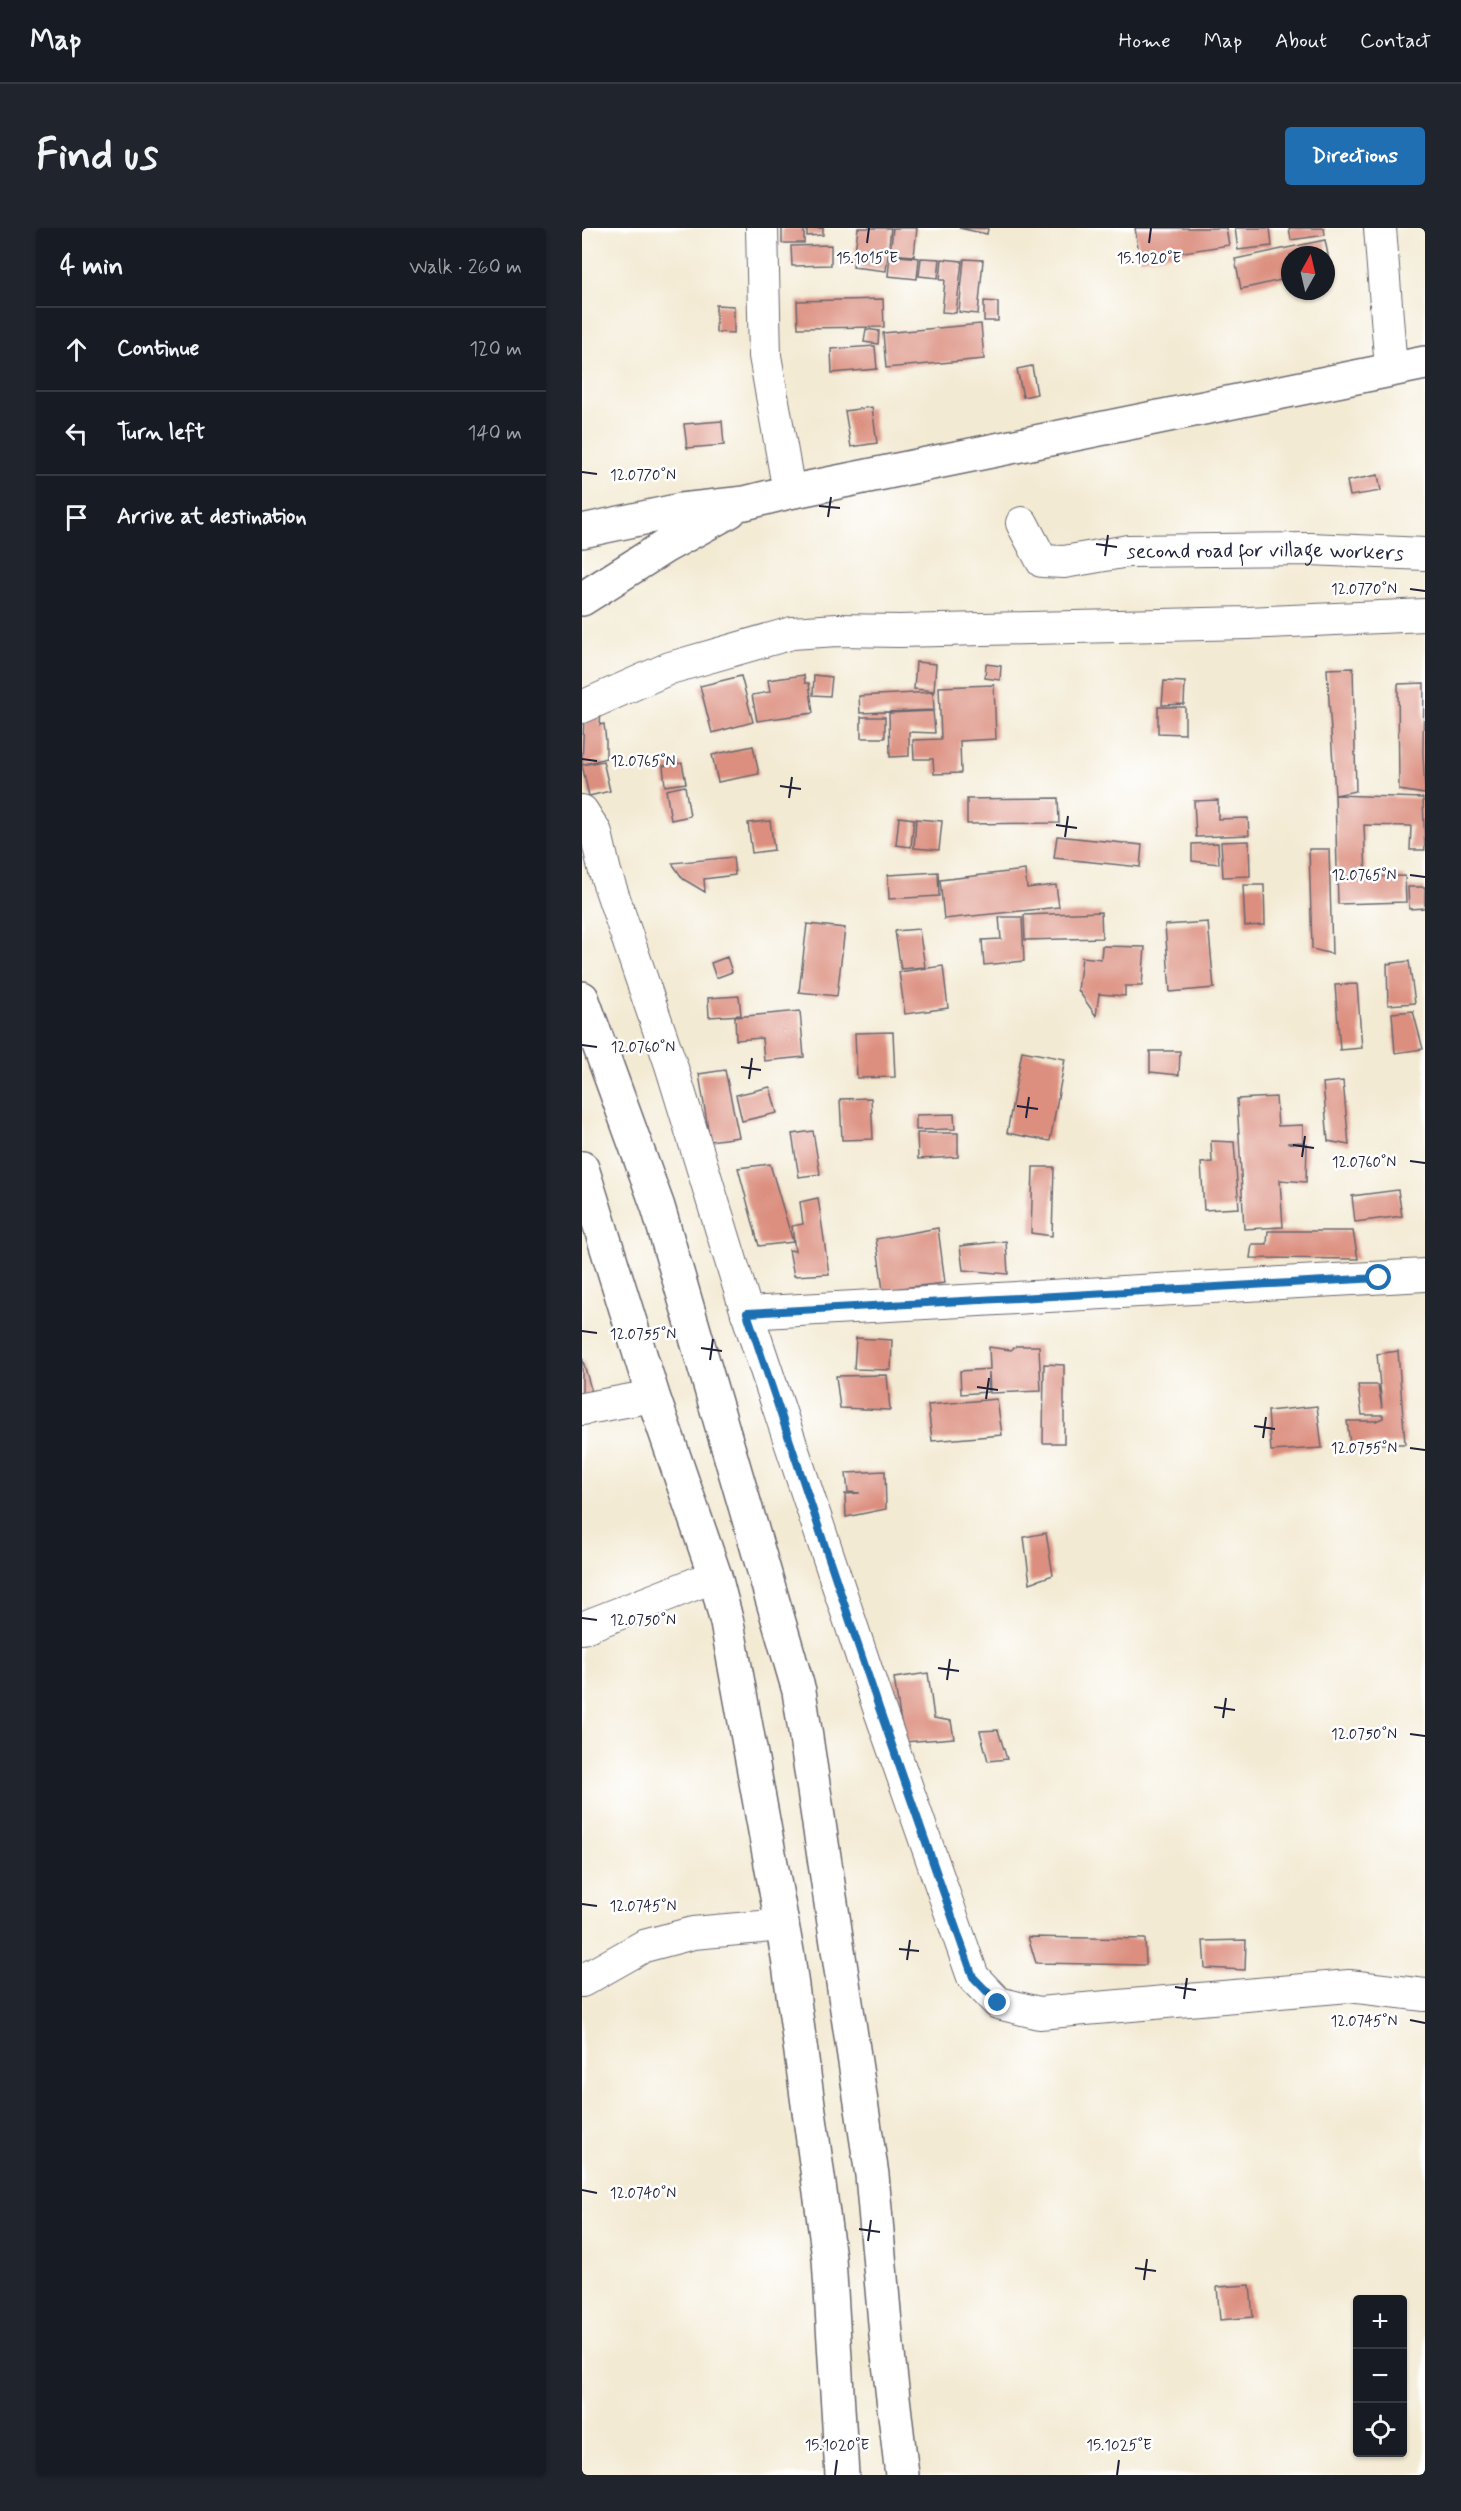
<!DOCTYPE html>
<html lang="en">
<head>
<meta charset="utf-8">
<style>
  :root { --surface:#171b24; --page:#20242c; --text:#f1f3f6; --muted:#9ea1a6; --line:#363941; --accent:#1f6fb2 }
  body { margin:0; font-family:Mynerve,sans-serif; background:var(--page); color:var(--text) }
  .controls { position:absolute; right:18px; bottom:18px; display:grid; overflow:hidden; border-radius:6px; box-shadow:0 2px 4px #0004 }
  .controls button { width:54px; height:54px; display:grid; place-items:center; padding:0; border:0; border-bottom:2px solid var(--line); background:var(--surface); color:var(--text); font:30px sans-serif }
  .compass { position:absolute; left:699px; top:18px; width:54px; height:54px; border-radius:50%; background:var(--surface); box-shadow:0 2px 4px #0004; rotate:8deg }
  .stop { position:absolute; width:18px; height:18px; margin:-14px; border:4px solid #1f6fb2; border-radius:50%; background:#fff }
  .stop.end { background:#1f6fb2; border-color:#fff; box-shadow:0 2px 6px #0008 }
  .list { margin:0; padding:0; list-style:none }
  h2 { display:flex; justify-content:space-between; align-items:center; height:78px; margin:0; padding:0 24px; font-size:26px }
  h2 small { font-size:20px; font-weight:400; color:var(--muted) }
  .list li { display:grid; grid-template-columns:39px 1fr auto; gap:18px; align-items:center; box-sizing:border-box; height:84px; padding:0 24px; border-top:2px solid var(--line) }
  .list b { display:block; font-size:22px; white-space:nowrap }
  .list em { font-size:20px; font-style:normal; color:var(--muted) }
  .icon { flex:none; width:33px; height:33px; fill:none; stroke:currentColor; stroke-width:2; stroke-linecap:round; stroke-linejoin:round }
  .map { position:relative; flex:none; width:843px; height:2247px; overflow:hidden; border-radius:6px }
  header { display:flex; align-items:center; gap:36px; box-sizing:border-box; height:84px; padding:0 30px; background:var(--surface); border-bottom:2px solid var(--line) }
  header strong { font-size:28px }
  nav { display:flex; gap:33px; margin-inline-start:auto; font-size:21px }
  .intro { display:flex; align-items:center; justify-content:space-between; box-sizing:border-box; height:144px; padding:0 36px }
  h1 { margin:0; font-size:42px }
  .button { padding:15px 27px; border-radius:6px; background:var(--accent); color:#fff; font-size:21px; font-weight:700 }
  main { display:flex; gap:36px; padding:0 36px }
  aside { flex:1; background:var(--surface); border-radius:6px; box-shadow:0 2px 4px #0004 }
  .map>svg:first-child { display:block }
  .building { fill:#dc8f7f }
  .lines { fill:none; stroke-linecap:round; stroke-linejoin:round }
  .minor-casing { stroke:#6b6870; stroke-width:34 }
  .trunk-casing { stroke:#6b6870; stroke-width:36 }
  .minor { stroke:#fff; stroke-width:32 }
  .trunk { stroke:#fff; stroke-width:33 }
  .route { stroke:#1f6fb2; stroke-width:8 }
  .ticks { fill:none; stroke:#22223b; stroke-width:2 }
  .labels { text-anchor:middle; stroke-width:5; stroke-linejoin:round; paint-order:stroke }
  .street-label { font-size:21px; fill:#22223b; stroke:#fff }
  .ticks-label { font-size:15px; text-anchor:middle; fill:#22223b; stroke:#fff; stroke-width:5; stroke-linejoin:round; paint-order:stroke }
</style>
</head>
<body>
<header>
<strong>Map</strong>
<nav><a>Home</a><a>Map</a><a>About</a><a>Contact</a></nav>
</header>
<div class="intro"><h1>Find us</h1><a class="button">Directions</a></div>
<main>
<aside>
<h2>4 min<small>Walk · 260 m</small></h2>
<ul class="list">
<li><svg class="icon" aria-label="ahead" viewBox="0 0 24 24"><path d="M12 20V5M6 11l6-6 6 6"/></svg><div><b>Continue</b></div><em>120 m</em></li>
<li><svg class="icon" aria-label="left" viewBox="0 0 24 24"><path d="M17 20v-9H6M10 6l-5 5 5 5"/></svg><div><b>Turn left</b></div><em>140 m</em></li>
<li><svg class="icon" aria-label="arrive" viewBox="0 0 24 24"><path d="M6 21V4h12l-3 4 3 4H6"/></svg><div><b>Arrive at destination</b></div></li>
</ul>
</aside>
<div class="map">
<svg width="843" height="2247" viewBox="0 0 843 2247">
  <rect width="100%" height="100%" fill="#fff"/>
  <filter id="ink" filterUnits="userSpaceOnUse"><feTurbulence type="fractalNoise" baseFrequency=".0167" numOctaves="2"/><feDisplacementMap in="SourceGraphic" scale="12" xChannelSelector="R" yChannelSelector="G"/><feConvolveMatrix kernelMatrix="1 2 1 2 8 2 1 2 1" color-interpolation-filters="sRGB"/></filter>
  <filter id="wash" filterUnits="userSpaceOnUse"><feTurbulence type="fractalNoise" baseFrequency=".008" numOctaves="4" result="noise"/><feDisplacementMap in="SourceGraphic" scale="24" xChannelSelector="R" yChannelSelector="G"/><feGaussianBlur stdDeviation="1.35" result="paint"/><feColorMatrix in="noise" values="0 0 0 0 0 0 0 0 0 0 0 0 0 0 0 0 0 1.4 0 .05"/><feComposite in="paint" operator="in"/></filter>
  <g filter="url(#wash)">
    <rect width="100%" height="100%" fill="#f3ead3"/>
    <g id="blocks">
      <path class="building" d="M200 0H222V15H200Z
        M225 0H241V7L225 8Z
        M276 0H309L304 43 271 39Z
        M311 0H335L332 28 308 26Z
        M377 0H406L405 6Z
        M553 0H644L647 17 558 31Z
        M653 0H688L690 18 656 22Z
        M707 0H742L743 7 709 12Z
        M743 12 749 42 744 43V27H708V50L659 61 653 31Z
        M249 17V37L210 38 209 18Z
        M308 27 337 30 335 51 306 48Z
        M339 30 358 31 356 50 337 48Z
        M360 31 380 33 374 85 360 84 363 52H358Z
        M382 31 401 32 396 86 377 84Z
        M301 71 302 99 216 100 215 73Z
        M402 73 416 74V93H402Z
        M134 77 152 78V105L134 104Z
        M399 96 402 131 304 140 301 105Z
        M284 101 297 103 296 116 282 114Z
        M293 118 295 141 250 145 249 121Z
        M450 138 455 166 441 169 435 141Z
        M290 179 295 215 269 219 263 183Z
        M140 193 142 217 105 220 102 196Z
        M796 247 799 263 768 268 765 253Z
        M334 434 354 436 352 463 332 461Z
        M404 436 419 438 418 452 403 450Z
        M771 440 774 563 753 567 745 441Z
        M222 447 223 455H227L231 485 175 493 170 467 188 464 186 452Z
        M232 447 250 449 248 468 231 467Z
        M159 448 171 494 130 505 118 458Z
        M582 453 603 454 602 476 580 477Z
        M842 455 841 525 843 566 817 562 816 456Z
        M412 457 414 511 378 513 379 545 352 546 351 531H332L331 512 359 511 357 459Z
        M351 464 352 482 278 485 277 468Z
        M576 479H603V506L576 505Z
        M19 483 18 497 22 496 24 513V530L0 537 2 485Z
        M351 483 353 505 327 504V528L308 529 307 485Z
        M279 489H303V510H279Z
        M171 518 177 546 136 554 130 527Z
        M21 533 28 563 7 568 0 537Z
        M100 535 104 555 83 558 81 538Z
        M103 558 108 588 89 592 84 562Z
        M753 567 841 570 843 622H828L829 598 782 597 784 649 823 648 824 674 756 676Z
        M476 570 477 595 385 596V571Z
        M636 572V591L666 590 667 607 614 609 612 573Z
        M317 589 332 591 329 619 314 617Z
        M334 591 360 593 357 622 332 620Z
        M188 593 192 622 170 625 166 595Z
        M475 608 560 617 558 639 472 630Z
        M667 613 668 648 641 649 639 614Z
        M636 615 637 636 610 633V616Z
        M727 621H747L750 726 730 721Z
        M151 629 153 647 122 651 123 664 101 651 90 635Z
        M443 642 445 660 474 657 477 679 362 691 358 652Z
        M356 644 357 668 307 671 306 647Z
        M661 657H682L683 697 663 698Z
        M826 659H843V680L827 681Z
        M519 684 520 710 443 712 442 687Z
        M417 689H440L442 733 402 737 400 712 419 711Z
        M626 694 632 760 588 764 583 697Z
        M225 696 263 700 255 768 217 764Z
        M337 701 343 739 319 741 313 703Z
        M520 718 563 719 560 758H543V768L517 766 514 788 496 762 500 729 519 731Z
        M145 729 150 744 134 750 129 735Z
        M827 733 833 775 806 777 805 736Z
        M361 738 366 780 323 786 317 744Z
        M775 756 780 820 758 822 753 757Z
        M157 768 159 787 127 789 126 770Z
        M218 783 222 829 182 833 180 810 154 812 153 789Z
        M831 783 841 821 813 825 810 785Z
        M311 804 313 849 275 850 273 805Z
        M440 823 483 831 468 913 425 905Z
        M568 823H598L597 847 568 844Z
        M143 842 157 909 128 913 117 846Z
        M761 853 767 917 746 913 741 855Z
        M188 859 195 885 160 893 154 867Z
        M694 869 696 898 721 897V914L705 915 725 916 724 954 698 952 701 999 662 1001 655 871Z
        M289 870 291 911 260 912 258 871Z
        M372 886 373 901 334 902V887Z
        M231 903 238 946 217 949 210 906Z
        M335 905H376V929L336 931Z
        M629 913 652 914 657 980 622 982 619 935 630 934Z
        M188 936 211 1014 177 1018 156 940Z
        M451 939H472L470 1008 449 1005Z
        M816 962 820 988 773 994 770 968Z
        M236 970 247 1046 212 1048 207 1022 213 1023 210 998 221 996 218 974Z
        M356 1000 363 1055 301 1062 294 1011Z
        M686 1003H771L776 1031 668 1030 670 1016H685Z
        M424 1013 426 1046 381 1042 378 1018Z
        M274 1110 310 1112 309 1142 272 1141Z
        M434 1118H457L459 1163 408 1165 407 1144 406 1164 379 1166 378 1143 408 1141 407 1119 429 1122Z
        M816 1123 823 1216H768L765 1193H794L801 1190V1187H780L776 1157H796L800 1180 795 1126Z
        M0 1129 10 1165 0 1168Z
        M462 1136 482 1137V1215H461Z
        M305 1147 308 1182 258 1180 254 1148Z
        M415 1171 420 1207 350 1213 346 1177Z
        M735 1178 740 1220 689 1223 686 1183Z
        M303 1243 304 1281 264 1289 263 1266 278 1265 266 1264 264 1245Z
        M464 1305 471 1347 448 1355 442 1309Z
        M346 1445 352 1490 369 1493 372 1510 322 1514 312 1450Z
        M416 1502 425 1531 406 1533 398 1503Z
        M446 1709 563 1711 564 1737 454 1735Z
        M664 1712 663 1742 623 1740 621 1713Z
        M668 2057 671 2089 638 2092 635 2059Z"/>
    </g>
  </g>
  <g filter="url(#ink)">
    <use href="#blocks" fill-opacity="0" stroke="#6b6870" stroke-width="1.5"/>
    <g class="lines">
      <defs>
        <g id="minor">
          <path d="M180 0 183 128 207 264"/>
          <path d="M798 0 809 141"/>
          <path id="s1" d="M440 295 460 333 482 334 546 323 728 321 843 326"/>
          <path d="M0 479 88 440 210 405 255 402 317 403 666 395 843 387"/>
          <path d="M0 583 14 605 23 644 89 837 165 1085 297 1480 391 1749 416 1775 457 1785 767 1758 843 1767"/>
          <path d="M165 1085 843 1047"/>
          <path d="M0 1181 71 1168"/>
          <path d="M0 1400 133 1348"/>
          <path d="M0 1753 62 1718 111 1705 201 1697"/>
        </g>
        <path id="trunk" d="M0 303 99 282 163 275 207 264 843 135
          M0 371 82 319 148 283
          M0 770 76 979 217 1463 290 1947 305 2118 320 2247
          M0 940 71 1168 133 1348 145 1395 206 1729 247 2030 260 2247"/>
      </defs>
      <use href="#minor" class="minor-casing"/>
      <use href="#trunk" class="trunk-casing"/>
      <use href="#minor" class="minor"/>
      <use href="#trunk" class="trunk"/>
    </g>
  </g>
  <g class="lines" filter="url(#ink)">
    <path class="route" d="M416 1775 391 1749 297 1480 165 1085 797 1050"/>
  </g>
  <path class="ticks" d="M285 15 287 0M567 15 569 0M0 244 15 246M237 278 258 280M246 289 249 269M514 316 535 319M523 328 526 307M828 361 843 363M0 531 15 533M198 558 219 561M207 570 210 549M474 597 495 600M483 609 486 588M828 647 843 649M0 817 15 819M159 839 179 842M167 851 170 830M435 878 456 881M444 890 447 869M711 917 732 920M720 929 723 908M828 933 843 935M0 1103 15 1105M119 1120 140 1123M128 1132 131 1111M395 1159 416 1162M404 1171 407 1150M672 1198 693 1201M681 1210 684 1189M828 1220 843 1222M0 1390 15 1392M356 1440 377 1443M365 1452 368 1431M632 1479 653 1482M641 1490 644 1470M828 1506 843 1508M0 1676 15 1678M317 1721 337 1723M325 1732 328 1712M593 1759 614 1762M602 1771 605 1750M828 1792 843 1795M0 1962 15 1965M277 2001 298 2004M286 2013 289 1992M553 2040 574 2043M562 2052 565 2031M253 2247 255 2232M535 2247 537 2232"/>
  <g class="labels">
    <g class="street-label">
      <text dy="7" stroke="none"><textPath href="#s1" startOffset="267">second road for village workers</textPath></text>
    </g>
  </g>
  <g class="ticks-label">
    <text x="285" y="35">15.1015°E</text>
    <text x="567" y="35">15.1020°E</text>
    <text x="61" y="252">12.0770°N</text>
    <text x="782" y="366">12.0770°N</text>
    <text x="61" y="538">12.0765°N</text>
    <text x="782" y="652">12.0765°N</text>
    <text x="61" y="824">12.0760°N</text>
    <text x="782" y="939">12.0760°N</text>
    <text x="61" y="1111">12.0755°N</text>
    <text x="782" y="1225">12.0755°N</text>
    <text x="61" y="1397">12.0750°N</text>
    <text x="782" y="1511">12.0750°N</text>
    <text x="61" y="1683">12.0745°N</text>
    <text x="782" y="1798">12.0745°N</text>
    <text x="61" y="1970">12.0740°N</text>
    <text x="255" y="2222">15.1020°E</text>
    <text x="537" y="2222">15.1025°E</text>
  </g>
</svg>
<div class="controls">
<button>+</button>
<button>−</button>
<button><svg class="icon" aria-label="locate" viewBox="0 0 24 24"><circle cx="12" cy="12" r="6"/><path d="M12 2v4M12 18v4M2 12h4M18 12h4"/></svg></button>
</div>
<svg class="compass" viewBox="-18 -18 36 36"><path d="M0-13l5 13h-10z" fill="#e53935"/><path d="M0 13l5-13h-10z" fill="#9ea1a6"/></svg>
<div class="stop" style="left:797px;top:1050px"></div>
<div class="stop end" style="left:416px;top:1775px"></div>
</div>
</main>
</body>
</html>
